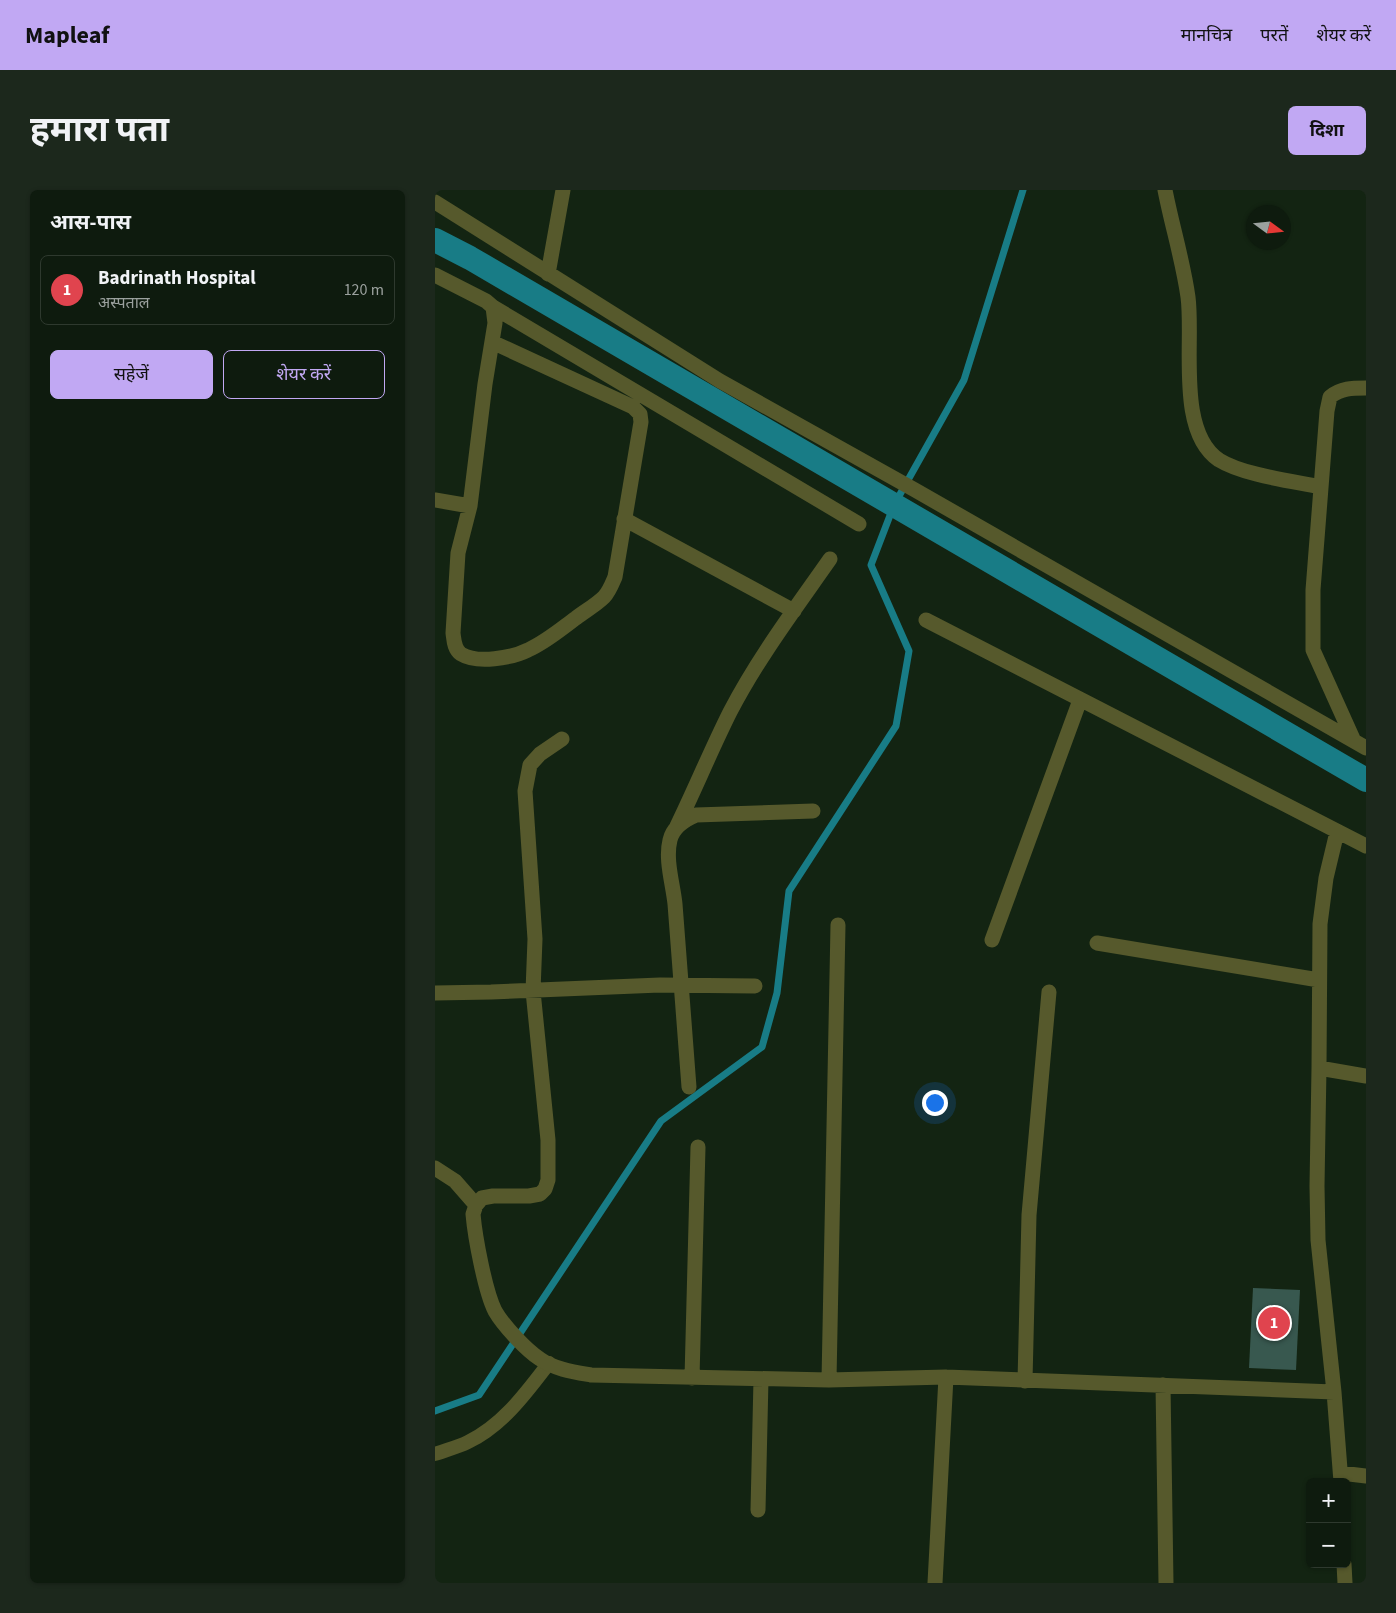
<!DOCTYPE html>
<html lang="hi">
<head>
<meta charset="utf-8">
<style>
  :root { --surface:#0e1b0e; --page:#1c281c; --text:#f1f3f6; --muted:#9ba19e; --line:#2e392e; --accent:#c1a8f3 }
  body { margin:0; font-family:"Source Sans 3","Noto Sans Devanagari",sans-serif; background:var(--page); color:var(--text) }
  .controls { position:absolute; right:15px; bottom:15px; display:grid; overflow:hidden; border-radius:8px; box-shadow:0 1px 4px #0004 }
  .controls button { width:45px; height:45px; display:grid; place-items:center; padding:0; border:0; border-bottom:1px solid var(--line); background:var(--surface); color:var(--text); font:25px sans-serif }
  .compass { position:absolute; left:811px; top:15px; width:45px; height:45px; border-radius:50%; background:var(--surface); box-shadow:0 1px 4px #0004; rotate:105deg }
  .you { position:absolute; left:499px; top:912px; width:18px; height:18px; margin:-12px; border:4px solid #fff; border-radius:50%; background:#1a73e8; box-shadow:0 0 0 8px #1a73e833 }
  .badge { display:grid; place-items:center; width:32px; height:32px; border-radius:50%; background:var(--accent); color:#fff; font-size:16px; font-weight:700 }
  .pin { position:absolute; translate:-50% -50%; border:2px solid #fff; box-shadow:0 1px 5px #0006 }
  .list { margin:0; padding:0; list-style:none }
  h2 { display:flex; justify-content:space-between; align-items:center; height:65px; margin:0; padding:0 20px; font-size:21px }
  h2 small { font-size:16px; font-weight:400; color:var(--muted) }
  .list li { display:grid; grid-template-columns:32px 1fr auto; gap:15px; align-items:center; box-sizing:border-box; height:70px; margin:0 10px 10px; padding:0 10px; border:1px solid var(--line); border-radius:8px }
  .list b { display:block; font-size:19px; white-space:nowrap }
  .list p { margin:0; font-size:16px; white-space:nowrap; color:var(--muted) }
  .list em { font-size:16px; font-style:normal; color:var(--muted) }
  .actions { display:flex; gap:10px; padding:15px 20px }
  .actions a { flex:1; padding:11px 0; border:1px solid var(--accent); border-radius:8px; text-align:center; font-size:18px; color:var(--accent) }
  .actions .main { background:var(--accent); color:#111 }
  .map { position:relative; flex:none; width:931px; height:1393px; overflow:hidden; border-radius:8px }
  header { display:flex; align-items:center; gap:30px; box-sizing:border-box; height:70px; padding:0 25px; background:var(--accent); color:#111 }
  header strong { font-size:24px }
  nav { display:flex; gap:28px; margin-inline-start:auto; font-size:18px }
  .intro { display:flex; align-items:center; justify-content:space-between; box-sizing:border-box; height:120px; padding:0 30px }
  h1 { margin:0; font-size:35px }
  .button { padding:12px 22px; border-radius:8px; background:var(--accent); color:#111; font-size:18px; font-weight:700 }
  main { display:flex; gap:30px; padding:0 30px }
  aside { flex:1; background:var(--surface); border-radius:8px; box-shadow:0 1px 4px #0004 }
  .map>svg:first-child { display:block }
  .lines { fill:none; stroke-linecap:round; stroke-linejoin:round }
  .stream { stroke:#187c86; stroke-width:7 }
  .canal { stroke:#187c86; stroke-width:24 }
  .building { fill:#38584f }
  .lane { stroke:#56592c; stroke-width:14 }
  .street { stroke:#56592c; stroke-width:15 }
</style>
</head>
<body>
<header>
<strong>Mapleaf</strong>
<nav><a>मानचित्र</a><a>परतें</a><a>शेयर करें</a></nav>
</header>
<div class="intro"><h1>हमारा पता</h1><a class="button">दिशा</a></div>
<main>
<aside>
<h2>आस-पास<small></small></h2>
<ul class="list">
<li><span class="badge" style="background:#e0444e">1</span><div><b>Badrinath Hospital</b><p>अस्पताल</p></div><em>120 m</em></li>
</ul>
<div class="actions"><a class="main">सहेजें</a><a>शेयर करें</a></div>
</aside>
<div class="map">
<svg width="931" height="1393" viewBox="0 0 931 1393">
  <rect width="100%" height="100%" fill="#132412"/>
  <g class="lines">
    <path class="stream" d="M0 1221 44 1205 226 931 327 857 342 803 354 701 461 536 474 461 436 375 459 315 529 190 588 0"/>
    <path class="canal" d="M0 50 35 68 931 590"/>
  </g>
  <path class="building" d="M818 1098 865 1100 861 1180 814 1178Z"/>
  <g class="lines">
    <path class="lane" d="M0 1264C11 1260 23 1257 33 1252 68 1235 91 1203 114 1173"/>
    <path class="street" d="M730 0C737 36 748 71 753 107 759 152 741 241 784 270 808 285 857 291 886 297
      M0 12 285 191 480 300 931 558
      M113 84 128 0
      M0 85 51 111 58 117 60 133 50 194 35 316 23 363 18 443C19 450 19 459 26 464 42 474 77 468 93 460 111 452 126 439 141 428 150 421 161 415 169 407 174 402 177 394 180 387L206 232 205 224 198 217 57 152
      M58 117 424 334
      M0 310 35 316
      M189 329 359 421
      M491 430 931 656
      M127 549 105 564 95 575 90 601 100 749 98 801 113 950V990L110 999 105 1004 94 1006H58L47 1008 41 1015 38 1024C40 1047 50 1101 60 1121 68 1135 91 1160 105 1169 119 1179 139 1182 156 1185L394 1190 511 1187 899 1202
      M919 551 878 460V400L892 221 895 207C906 198 917 198 931 198
      M242 636C260 599 276 560 295 522 323 468 360 419 395 369
      M902 642 891 688 885 734 884 878 882 996 883 1050 899 1202 906 1292
      M557 750 645 510
      M662 753 884 790
      M0 803 56 802 225 795 320 796
      M884 878 931 886
      M254 897C249 836 245 775 240 714 238 694 230 670 235 650 238 637 249 630 261 625L378 621
      M0 978 20 991 41 1015
      M257 1188 263 957
      M394 1190 403 735
      M590 1191 594 1025 614 802
      M728 1195 731 1393
      M906 1283 931 1286
      M323 1320 326 1189
      M909 1374 910 1393
      M500 1393 511 1187"/>
  </g>
</svg>
<div class="controls">
<button>+</button>
<button>−</button>
</div>
<svg class="compass" viewBox="-18 -18 36 36"><path d="M0-13l5 13h-10z" fill="#e53935"/><path d="M0 13l5-13h-10z" fill="#9ba19e"/></svg>
<div class="you"></div>
<div class="pin badge" style="left:839px;top:1133px;background:#e0444e">1</div>
</div>
</main>
</body>
</html>
